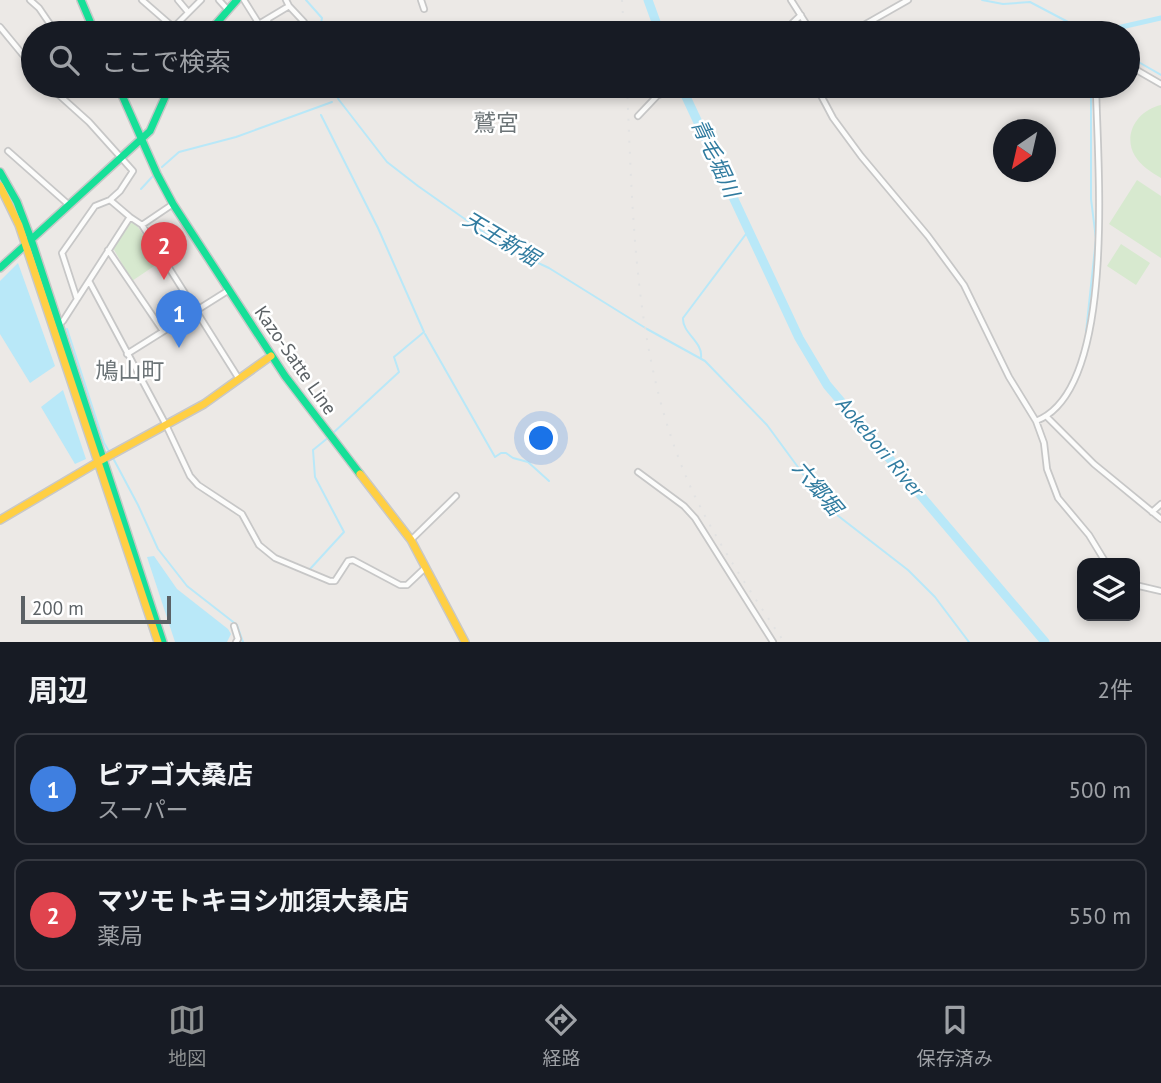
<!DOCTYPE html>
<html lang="ja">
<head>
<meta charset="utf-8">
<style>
  :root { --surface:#171b24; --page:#20242c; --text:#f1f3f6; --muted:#9ea1a6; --line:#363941; --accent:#8e9192 }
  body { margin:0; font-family:"PT Sans","Noto Sans JP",sans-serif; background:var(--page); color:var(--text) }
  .controls { position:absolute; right:21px; bottom:21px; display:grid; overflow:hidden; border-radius:14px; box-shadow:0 4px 10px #0003 }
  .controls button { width:63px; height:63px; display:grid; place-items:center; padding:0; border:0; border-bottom:2px solid var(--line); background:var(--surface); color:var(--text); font:35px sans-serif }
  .compass { position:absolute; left:993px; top:119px; width:63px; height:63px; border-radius:50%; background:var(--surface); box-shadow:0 4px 10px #0003; rotate:214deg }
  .scale { position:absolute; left:21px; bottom:18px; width:150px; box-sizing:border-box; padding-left:7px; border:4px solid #5b6165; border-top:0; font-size:19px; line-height:24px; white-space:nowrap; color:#5b6165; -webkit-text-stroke:5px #fff; paint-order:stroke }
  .you { position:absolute; left:542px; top:439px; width:24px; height:24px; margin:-18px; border:5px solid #fff; border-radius:50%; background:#1a73e8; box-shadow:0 0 0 10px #1a73e833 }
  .badge { display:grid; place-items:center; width:46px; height:46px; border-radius:50%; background:var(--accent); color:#fff; font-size:23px; font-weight:700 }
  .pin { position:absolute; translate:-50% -58px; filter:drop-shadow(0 2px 4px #0008) }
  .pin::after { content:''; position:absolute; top:37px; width:24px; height:21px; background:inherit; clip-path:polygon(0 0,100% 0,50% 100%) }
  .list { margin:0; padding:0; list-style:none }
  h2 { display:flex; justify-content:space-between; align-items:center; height:91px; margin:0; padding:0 28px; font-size:30px }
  h2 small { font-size:23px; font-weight:400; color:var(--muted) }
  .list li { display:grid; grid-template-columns:46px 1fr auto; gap:21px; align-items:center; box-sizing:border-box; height:112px; margin:0 14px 14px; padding:0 14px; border:2px solid var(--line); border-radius:14px }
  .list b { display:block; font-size:26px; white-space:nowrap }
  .list p { margin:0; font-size:23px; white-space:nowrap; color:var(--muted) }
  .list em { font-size:23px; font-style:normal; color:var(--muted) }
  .icon { flex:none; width:38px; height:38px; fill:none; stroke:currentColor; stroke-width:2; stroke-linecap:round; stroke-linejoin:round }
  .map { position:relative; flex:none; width:1161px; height:642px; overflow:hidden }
  .search { position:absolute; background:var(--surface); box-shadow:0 4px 10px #0003; left:21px; right:21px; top:21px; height:77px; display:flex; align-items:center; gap:18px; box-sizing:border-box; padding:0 24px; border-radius:38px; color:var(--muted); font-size:26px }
  .sheet { height:343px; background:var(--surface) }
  nav { display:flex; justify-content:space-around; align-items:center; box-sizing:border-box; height:98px; border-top:2px solid var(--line); background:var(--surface); font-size:19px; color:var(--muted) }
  nav a { display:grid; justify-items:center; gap:4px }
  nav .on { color:var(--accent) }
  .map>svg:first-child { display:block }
  .green { fill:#d7e9cf }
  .water { fill:#b9e8f8 }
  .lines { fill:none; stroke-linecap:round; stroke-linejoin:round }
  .stream { stroke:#b9e8f8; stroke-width:2 }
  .canal { stroke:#b9e8f8; stroke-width:5 }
  .river { stroke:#b9e8f8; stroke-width:9 }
  .street-casing { stroke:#c7c7c7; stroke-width:8 }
  .fast-casing { stroke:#c8c8c8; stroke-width:10 }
  .slow-casing { stroke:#c8c8c8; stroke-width:10 }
  .street { stroke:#fcfcfb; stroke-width:4.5 }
  .fast { stroke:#16e098; stroke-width:7 }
  .slow { stroke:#ffcf43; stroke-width:7 }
  .rail { stroke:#e2e2e2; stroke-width:2; stroke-dasharray:2 9; stroke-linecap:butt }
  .labels { text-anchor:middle; stroke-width:5; stroke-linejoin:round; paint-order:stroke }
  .street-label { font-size:19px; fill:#5b6165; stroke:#fff }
  .water-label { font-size:21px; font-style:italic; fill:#307b9f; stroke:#fff }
  .quarter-label { font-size:23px; fill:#6c7477; stroke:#fff }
</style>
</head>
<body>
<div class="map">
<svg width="1161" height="642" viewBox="0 0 1161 642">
  <rect width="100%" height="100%" fill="#ece9e6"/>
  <path class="green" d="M1161 105V178C1151 172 1141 166 1135 156 1122 134 1138 110 1161 105Z
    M1137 180 1161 196V258L1109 224Z
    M131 221 138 227 160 262 132 281 113 248Z
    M1121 244 1150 263 1136 285 1107 266Z"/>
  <path class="water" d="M18 263 55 366 30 383 0 334V281Z
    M63 390 86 459 75 464 41 407Z
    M154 556 177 589 228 629 231 634 227 642H175L147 557Z"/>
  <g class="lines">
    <path class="stream" d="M306 0 322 18 319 33
      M982 0 1003 4 1030 2 1089 33
      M1128 56 1161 75
      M331 86 339 100 387 162 418 186 506 248 549 268 647 329 705 361 767 425 828 508 908 570 935 597 969 642
      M321 115 378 228 424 332 394 357 399 372 333 433
      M162 167 179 152 236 137 332 102
      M141 189 152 177
      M67 329 104 443 110 453
      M1086 332 1096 239 1091 199V86
      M425 334 495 457 501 453H506L513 458 528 462 549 481
      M701 357C703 342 682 333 683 318L749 230
      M113 458 138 505 158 549 187 586 237 625 243 642
      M310 569 344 532 315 477 313 450 329 437"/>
    <path class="canal" d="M1095 33 1161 18"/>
    <path class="river" d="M648 0 660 33
      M681 86 799 338 827 385 1045 642"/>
    <defs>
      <path id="street" d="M30 0 39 8 54 30 50 33
        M142 0 173 27
        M178 0 188 12
        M219 0 228 10
        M244 0 259 24 289 6 286 0
        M421 0 424 9
        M791 0 812 33
        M289 6 304 22 301 33
        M0 27 33 67
        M168 33 201 0
        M265 33 268 20
        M782 33 801 15
        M850 33 908 0
        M1128 65 1161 84
        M49 86 89 122 133 171 120 191 110 200 95 206 62 253 77 299
        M816 86 833 118 861 156 928 236 964 285 1009 377 1036 421 1044 443 1047 469 1058 498 1089 535 1106 563
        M638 116 657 96 678 86
        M8 151 69 205
        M110 200 130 217
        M142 225 173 204
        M108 250 163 331
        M89 281 166 425 190 476 198 485 242 514 259 545 275 558 330 581H335L348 561 353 560 400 585H407L425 568
        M58 326 63 321 130 217 142 225 239 379
        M127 354 229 290
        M1047 417 1094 464 1161 519
        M1036 421C1118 390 1097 159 1096 86
        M638 472 684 506 695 518 773 642
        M1152 512 1161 504
        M411 540 456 496
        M1135 585 1161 591
        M234 626 238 639 236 642"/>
      <path id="fast" d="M81 0 95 33
        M208 33 237 0
        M118 86 157 174 173 204 285 376 360 474
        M0 172 17 202 31 239 163 642
        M0 268 150 131 170 86"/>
      <path id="slow" d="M0 186 19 225 158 642
        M360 474 411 540 465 642
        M0 520 98 462 204 404 271 356"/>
    </defs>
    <use href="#street" class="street-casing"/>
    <use href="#fast" class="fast-casing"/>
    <use href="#slow" class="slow-casing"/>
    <use href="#street" class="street"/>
    <use href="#fast" class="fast"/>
    <use href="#slow" class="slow"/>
    <path class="rail" d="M622 0 624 33
      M627 86C633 221 634 362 691 488 716 542 751 592 784 642"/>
  </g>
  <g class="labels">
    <g class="street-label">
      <text transform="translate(296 360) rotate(55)" y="7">Kazo-Satte Line</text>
    </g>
    <g class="water-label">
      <text transform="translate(715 158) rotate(65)" y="7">青毛堀川</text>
      <text transform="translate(501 239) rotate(31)" y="7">天王新堀</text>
      <text transform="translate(880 447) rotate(50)" y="7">Aokebori River</text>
      <text transform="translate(817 488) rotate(50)" y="7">六郷堀</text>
    </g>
    <g class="quarter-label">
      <text x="496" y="131">鷲宮</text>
      <text x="130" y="379">鳩山町</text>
    </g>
  </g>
</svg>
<div class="controls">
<button><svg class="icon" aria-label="layers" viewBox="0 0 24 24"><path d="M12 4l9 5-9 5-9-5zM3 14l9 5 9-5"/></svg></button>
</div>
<svg class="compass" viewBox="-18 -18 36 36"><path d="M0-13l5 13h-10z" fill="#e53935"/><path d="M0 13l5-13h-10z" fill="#9ea1a6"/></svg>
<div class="scale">200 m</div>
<div class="you"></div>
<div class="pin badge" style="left:179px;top:348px;background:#3f7fe0">1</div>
<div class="pin badge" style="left:164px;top:280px;background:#e0444e">2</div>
<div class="search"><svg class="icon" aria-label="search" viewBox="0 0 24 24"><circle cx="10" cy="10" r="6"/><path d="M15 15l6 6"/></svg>ここで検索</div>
</div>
<section class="sheet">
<h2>周辺<small>2件</small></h2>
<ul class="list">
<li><span class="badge" style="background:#3f7fe0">1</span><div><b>ピアゴ大桑店</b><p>スーパー</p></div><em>500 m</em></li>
<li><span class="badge" style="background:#e0444e">2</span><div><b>マツモトキヨシ加須大桑店</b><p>薬局</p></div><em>550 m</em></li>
</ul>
</section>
<nav>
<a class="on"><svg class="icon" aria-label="map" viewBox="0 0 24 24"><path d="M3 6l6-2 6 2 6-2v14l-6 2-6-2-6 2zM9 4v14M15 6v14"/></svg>地図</a>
<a><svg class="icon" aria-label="directions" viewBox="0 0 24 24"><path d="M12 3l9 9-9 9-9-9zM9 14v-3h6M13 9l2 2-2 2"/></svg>経路</a>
<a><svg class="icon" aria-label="saved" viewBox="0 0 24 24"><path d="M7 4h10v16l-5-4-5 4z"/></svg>保存済み</a>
</nav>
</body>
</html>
